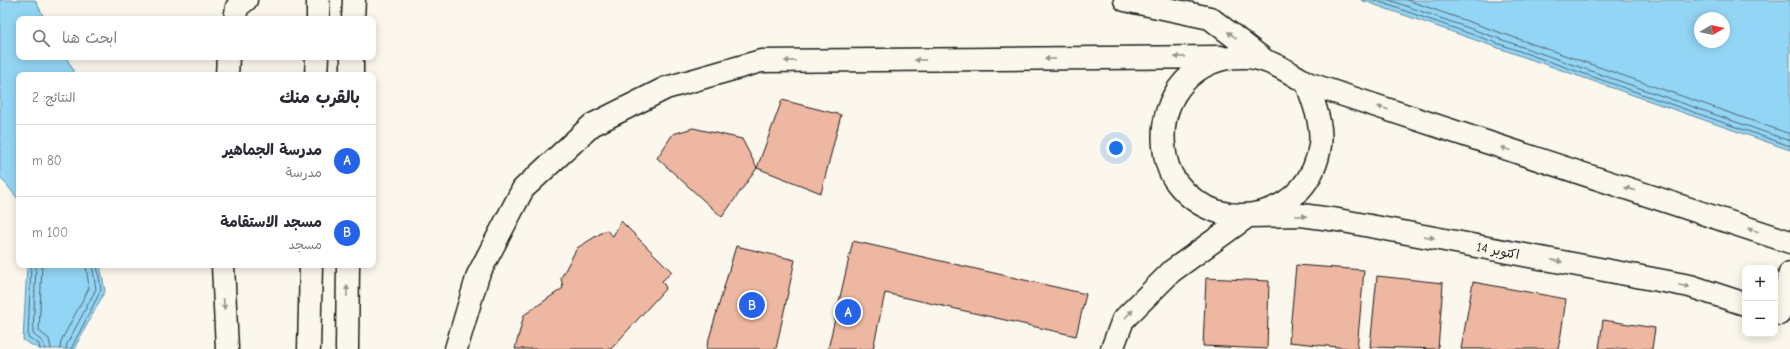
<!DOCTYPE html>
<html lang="ar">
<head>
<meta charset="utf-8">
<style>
  :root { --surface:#fff; --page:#f7f7f7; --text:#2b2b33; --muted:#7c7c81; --line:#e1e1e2; --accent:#2563eb }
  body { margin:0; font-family:"Comic Neue","Playpen Sans Arabic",sans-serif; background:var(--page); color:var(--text); direction:rtl }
  .controls { position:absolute; right:12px; bottom:12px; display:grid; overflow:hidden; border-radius:8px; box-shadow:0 2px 10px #0003 }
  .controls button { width:36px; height:36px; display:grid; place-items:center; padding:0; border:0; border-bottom:1px solid var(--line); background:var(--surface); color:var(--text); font:20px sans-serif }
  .compass { position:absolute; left:1694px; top:12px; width:36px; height:36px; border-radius:50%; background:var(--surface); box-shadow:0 2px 10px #0003; rotate:81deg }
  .you { position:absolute; left:1116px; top:148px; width:14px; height:14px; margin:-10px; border:3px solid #fff; border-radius:50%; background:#1a73e8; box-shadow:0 0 0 6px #1a73e833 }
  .badge { display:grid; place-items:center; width:26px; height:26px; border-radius:50%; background:var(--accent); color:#fff; font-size:13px; font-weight:700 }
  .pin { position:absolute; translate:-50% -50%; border:2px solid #fff; box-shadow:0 1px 4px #0006 }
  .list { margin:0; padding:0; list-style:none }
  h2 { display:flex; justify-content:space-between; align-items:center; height:52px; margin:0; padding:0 16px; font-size:17px }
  h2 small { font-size:13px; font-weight:400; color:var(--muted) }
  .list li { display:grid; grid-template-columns:26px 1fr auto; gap:12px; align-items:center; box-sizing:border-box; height:72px; padding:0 16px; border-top:1px solid var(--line) }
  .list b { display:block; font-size:15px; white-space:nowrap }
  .list p { margin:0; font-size:13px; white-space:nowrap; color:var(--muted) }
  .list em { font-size:13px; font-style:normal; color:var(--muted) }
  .icon { flex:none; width:22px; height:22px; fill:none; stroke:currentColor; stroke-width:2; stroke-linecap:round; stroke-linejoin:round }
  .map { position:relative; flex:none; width:1790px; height:349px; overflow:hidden; direction:ltr }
  .search { position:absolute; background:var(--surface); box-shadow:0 2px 10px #0003; left:16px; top:16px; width:360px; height:44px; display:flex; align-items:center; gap:10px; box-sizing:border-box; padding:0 14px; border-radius:8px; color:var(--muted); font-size:15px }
  .panel { position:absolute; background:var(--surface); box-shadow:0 2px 10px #0003; left:16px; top:72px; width:360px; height:196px; border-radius:8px; direction:rtl }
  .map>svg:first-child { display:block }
  .water { fill:#93d5f4; stroke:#638b9e; fill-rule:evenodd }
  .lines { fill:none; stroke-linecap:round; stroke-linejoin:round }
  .shore { stroke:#4c6672; stroke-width:1 }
  .building { fill:#edb7a1; stroke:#1c1c1c }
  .highway-casing { stroke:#1c1c1c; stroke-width:25 }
  .highway { stroke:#fbf7ec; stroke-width:22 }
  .oneway { fill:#97948e }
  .labels { text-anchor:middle; stroke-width:4; stroke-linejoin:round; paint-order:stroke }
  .street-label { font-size:13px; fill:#1c1c1c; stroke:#fbf7ec }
</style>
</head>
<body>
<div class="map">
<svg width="1790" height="349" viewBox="0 0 1790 349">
  <rect width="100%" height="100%" fill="#fbf7ec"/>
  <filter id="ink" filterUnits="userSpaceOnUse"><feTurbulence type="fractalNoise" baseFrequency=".025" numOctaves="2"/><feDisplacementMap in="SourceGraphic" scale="8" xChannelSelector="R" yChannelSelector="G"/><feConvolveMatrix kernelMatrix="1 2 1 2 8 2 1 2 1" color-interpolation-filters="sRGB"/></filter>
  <g filter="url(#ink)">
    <path class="water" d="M0 0H35L45 19H19V57H66L76 75H19V200L0 177Z
      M1361 0H1790V150ZM1700 18H1724V42H1700Z
      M27 265H100L105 291 74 349H39L23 340Z"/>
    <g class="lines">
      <path class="shore" d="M1374 0 1790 146
        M1389 0 1790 141
        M1407 0 1790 134
        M31 265 28 337 39 344 40 349
        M36 265 33 334 43 342 45 349
        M42 265 39 331 49 339 51 349
        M60 349 61 341 89 288 86 265
        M66 349 67 344 96 289 92 265
        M71 349 101 290 97 265"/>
    </g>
    <path class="building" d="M782 100 841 115 821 193 757 168Z
      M693 128 742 139 757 168 722 217 657 158 673 134Z
      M621 221 672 272 662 281 666 288 611 349H515L524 315 563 288 561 278 577 248 606 230 613 236Z
      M853 241 1086 294 1076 336 885 293 873 349H828Z
      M736 246 795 260 776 349H706Z
      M1296 265 1364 270 1357 349 1289 342Z
      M1377 276 1443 283 1438 349 1370 347Z
      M1206 278 1269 281 1267 349 1203 346Z
      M1473 282 1566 299 1561 334 1558 349H1461Z
      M1603 320 1655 328 1652 349H1599Z"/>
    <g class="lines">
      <defs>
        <path id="highway" d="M1125 0 1210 18 1263 59
          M235 19 237 7 246 0
          M318 19V0
          M353 19 354 0
          M227 75 228 57
          M316 75 317 57
          M352 75V57
          M1307 83C1313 102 1323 124 1320 145 1311 217 1221 240 1177 183 1169 173 1165 158 1164 146 1159 96 1195 55 1246 57 1268 58 1289 72 1307 83L1790 242
          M223 265 227 349
          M1779 314 1790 273
          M309 349 311 265
          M347 349 348 265
          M456 349 478 275 523 189 592 125 666 88 761 61 1220 57
          M1112 349 1123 320 1172 271 1248 216 1301 215 1338 220 1690 286 1745 304"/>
      </defs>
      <use href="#highway" class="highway-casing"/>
      <use href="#highway" class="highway"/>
    </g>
    <defs><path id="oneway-solid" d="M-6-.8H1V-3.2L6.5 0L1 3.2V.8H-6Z"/></defs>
    <g class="oneway">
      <use href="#oneway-solid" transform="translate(1232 35) rotate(-142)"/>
      <use href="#oneway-solid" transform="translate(1180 57) rotate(179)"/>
      <use href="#oneway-solid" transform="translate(1050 59) rotate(179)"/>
      <use href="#oneway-solid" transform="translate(920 60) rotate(179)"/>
      <use href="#oneway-solid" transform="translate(790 61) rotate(179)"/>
      <use href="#oneway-solid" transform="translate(1383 108) rotate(-162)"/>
      <use href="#oneway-solid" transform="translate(1506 149) rotate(-162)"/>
      <use href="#oneway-solid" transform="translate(1630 189) rotate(-162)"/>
      <use href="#oneway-solid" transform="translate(1301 216) rotate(3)"/>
      <use href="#oneway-solid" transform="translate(1753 230) rotate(-162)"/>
      <use href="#oneway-solid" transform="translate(1429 237) rotate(11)"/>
      <use href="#oneway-solid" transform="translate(1557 261) rotate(11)"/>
      <use href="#oneway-solid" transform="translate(1684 286) rotate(12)"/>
      <use href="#oneway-solid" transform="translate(347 291) rotate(-89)"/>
      <use href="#oneway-solid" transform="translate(224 304) rotate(86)"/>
      <use href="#oneway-solid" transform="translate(1129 314) rotate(-45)"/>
    </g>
  </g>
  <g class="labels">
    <g class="street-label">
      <text transform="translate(1498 250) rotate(11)" y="5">14 اكتوبر</text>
    </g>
  </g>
</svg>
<div class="controls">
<button>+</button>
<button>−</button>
</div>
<svg class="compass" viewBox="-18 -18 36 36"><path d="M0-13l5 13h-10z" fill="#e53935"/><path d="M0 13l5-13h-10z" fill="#7c7c81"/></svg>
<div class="you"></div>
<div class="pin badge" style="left:848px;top:312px">A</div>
<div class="pin badge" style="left:752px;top:305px">B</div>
<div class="search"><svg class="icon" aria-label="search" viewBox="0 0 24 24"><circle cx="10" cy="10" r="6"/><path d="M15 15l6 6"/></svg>ابحث هنا</div>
<section class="panel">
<h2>بالقرب منك<small>النتائج: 2</small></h2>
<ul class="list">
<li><span class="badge">A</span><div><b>مدرسة الجماهير</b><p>مدرسة</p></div><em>80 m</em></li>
<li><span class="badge">B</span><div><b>مسجد الاستقامة</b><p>مسجد</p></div><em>100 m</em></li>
</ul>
</section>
</div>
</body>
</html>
